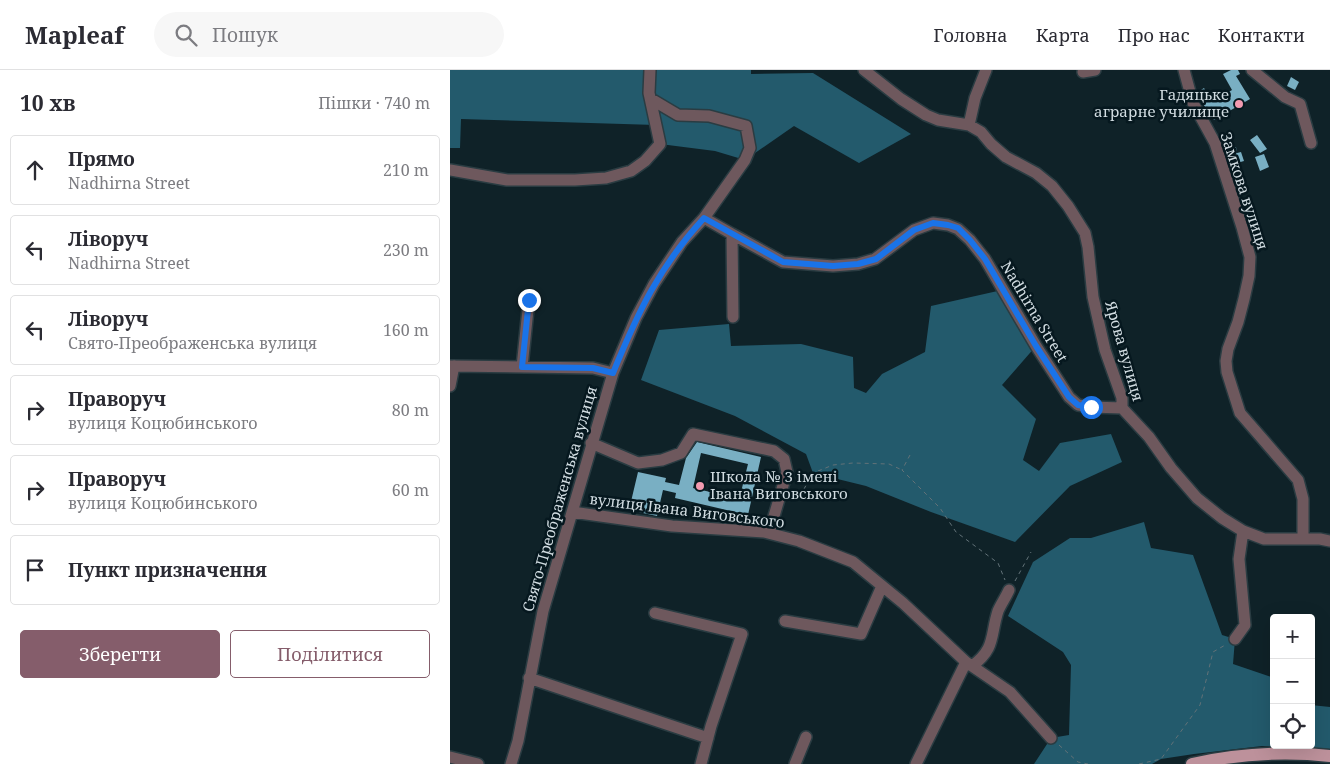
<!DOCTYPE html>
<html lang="uk">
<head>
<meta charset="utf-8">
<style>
  :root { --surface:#fff; --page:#f7f7f7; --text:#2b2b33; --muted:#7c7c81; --line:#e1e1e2; --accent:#855d6b }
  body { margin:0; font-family:"Noto Serif",serif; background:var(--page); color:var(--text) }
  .controls { position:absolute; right:15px; bottom:15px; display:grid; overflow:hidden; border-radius:5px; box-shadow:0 5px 20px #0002 }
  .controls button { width:45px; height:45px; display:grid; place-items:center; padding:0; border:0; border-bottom:1px solid var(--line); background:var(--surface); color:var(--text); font:25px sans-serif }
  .stop { position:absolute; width:15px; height:15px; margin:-11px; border:4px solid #1a73e8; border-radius:50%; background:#fff }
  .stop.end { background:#1a73e8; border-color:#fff; box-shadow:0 1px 5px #0008 }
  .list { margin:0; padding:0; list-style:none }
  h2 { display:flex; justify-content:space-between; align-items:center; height:65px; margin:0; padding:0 20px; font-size:21px }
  h2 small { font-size:16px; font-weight:400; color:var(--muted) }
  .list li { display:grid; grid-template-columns:32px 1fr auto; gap:15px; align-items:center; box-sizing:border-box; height:70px; margin:0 10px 10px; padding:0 10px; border:1px solid var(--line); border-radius:5px }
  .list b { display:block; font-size:19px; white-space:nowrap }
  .list p { margin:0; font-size:16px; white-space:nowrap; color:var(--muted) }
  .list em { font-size:16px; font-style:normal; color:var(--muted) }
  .actions { display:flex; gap:10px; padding:15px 20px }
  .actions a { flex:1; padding:11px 0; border:1px solid var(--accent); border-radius:5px; text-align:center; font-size:18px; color:var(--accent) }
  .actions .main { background:var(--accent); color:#fff }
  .icon { flex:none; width:28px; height:28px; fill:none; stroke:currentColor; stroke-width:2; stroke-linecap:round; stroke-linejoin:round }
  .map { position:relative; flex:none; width:880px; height:694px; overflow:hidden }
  header { display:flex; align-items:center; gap:30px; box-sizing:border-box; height:70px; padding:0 25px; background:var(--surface); border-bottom:1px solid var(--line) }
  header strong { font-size:24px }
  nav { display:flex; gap:28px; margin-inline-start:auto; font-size:18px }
  .search { width:350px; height:45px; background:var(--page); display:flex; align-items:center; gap:12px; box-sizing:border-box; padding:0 18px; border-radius:28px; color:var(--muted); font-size:19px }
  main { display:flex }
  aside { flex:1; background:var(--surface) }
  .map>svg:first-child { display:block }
  .forest { fill:#235a6c }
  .building { fill:#79afc3; fill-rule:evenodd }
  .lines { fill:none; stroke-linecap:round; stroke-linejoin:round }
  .minor-casing { stroke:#2a3c42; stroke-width:14 }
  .major-casing { stroke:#2a3c42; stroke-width:15 }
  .path { stroke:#627278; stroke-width:1; stroke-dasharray:4 4; stroke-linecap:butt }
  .minor { stroke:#6e585d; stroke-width:11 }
  .major { stroke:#bd919b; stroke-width:12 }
  .route { stroke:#1a73e8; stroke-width:6 }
  .poi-dot { fill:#f29ab0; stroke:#06181f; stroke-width:2 }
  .labels { text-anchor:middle; stroke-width:5; stroke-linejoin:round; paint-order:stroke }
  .poi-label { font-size:15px; fill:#d1dce1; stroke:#06181f; text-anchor:end }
  .street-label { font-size:15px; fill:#d1dce1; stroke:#06181f }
</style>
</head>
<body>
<header>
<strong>Mapleaf</strong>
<div class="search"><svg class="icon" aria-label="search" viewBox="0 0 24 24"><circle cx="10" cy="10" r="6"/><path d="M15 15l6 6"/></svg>Пошук</div>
<nav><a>Головна</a><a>Карта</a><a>Про нас</a><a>Контакти</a></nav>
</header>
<main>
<aside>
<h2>10 хв<small>Пішки · 740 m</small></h2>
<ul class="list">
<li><svg class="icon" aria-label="ahead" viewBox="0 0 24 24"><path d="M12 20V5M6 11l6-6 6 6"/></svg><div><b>Прямо</b><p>Nadhirna Street</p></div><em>210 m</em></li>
<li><svg class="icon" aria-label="left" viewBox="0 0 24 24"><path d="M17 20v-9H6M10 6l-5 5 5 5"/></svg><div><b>Ліворуч</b><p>Nadhirna Street</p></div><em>230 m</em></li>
<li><svg class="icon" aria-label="left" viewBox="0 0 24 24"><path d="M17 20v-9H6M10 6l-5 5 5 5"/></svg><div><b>Ліворуч</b><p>Свято-Преображенська вулиця</p></div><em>160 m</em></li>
<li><svg class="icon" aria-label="right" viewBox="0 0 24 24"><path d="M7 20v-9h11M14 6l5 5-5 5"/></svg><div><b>Праворуч</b><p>вулиця Коцюбинського</p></div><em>80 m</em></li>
<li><svg class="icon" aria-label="right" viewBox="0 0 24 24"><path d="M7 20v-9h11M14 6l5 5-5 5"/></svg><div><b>Праворуч</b><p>вулиця Коцюбинського</p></div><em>60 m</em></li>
<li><svg class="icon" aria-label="arrive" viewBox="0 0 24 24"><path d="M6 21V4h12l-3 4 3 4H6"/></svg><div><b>Пункт призначення</b></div></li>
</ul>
<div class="actions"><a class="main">Зберегти</a><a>Поділитися</a></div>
</aside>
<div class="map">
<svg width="880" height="694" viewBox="0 0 880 694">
  <rect width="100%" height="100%" fill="#0f2228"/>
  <path class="forest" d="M0 0H301V4L363 3 461 64 409 93 344 56 295 90 265 81 210 74 206 55 11 49 10 78H0Z
    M552 220 586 276 552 315 586 349 573 390 589 401 610 373 661 364 672 392 620 416 565 472 481 442 416 416 363 403 356 384 285 346 191 310 209 260 279 254 281 276 351 274 403 287 404 318 416 323 432 304 475 282 481 236Z
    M694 452 701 478 743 485 772 565 785 569 783 594 824 608V675H861V635L880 637V679L812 676 744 684 711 689 702 694H584L601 668 619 665 621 595 613 582 558 546 583 492 620 468H641Z"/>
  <path class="building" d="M781 0H788L790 4 786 6 800 29 764 50 749 28 748 22 754 18 762 32 782 20 773 4Z
    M841 7 849 12 845 20 837 16Z
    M807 65 817 79 810 83 800 70Z
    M786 77 787 83 791 82 794 91 780 95 775 80Z
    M814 84 819 97 810 101 805 87Z
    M247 372 311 387 298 445 225 428 226 423 213 420 207 446 179 440 188 402 216 408 215 412 229 415 236 388ZM251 383 298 394 291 422 288 421 286 428 243 418Z"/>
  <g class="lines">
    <defs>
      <path id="minor" d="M414 0 451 29 476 45 488 50 519 55 531 62 541 74 556 87 586 103 602 116 618 136 635 163 638 177 643 227 655 280 672 328V338L699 367 721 398 747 428 772 448 793 461 814 469H870L880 471
        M734 0 743 33 765 73 792 157 800 187 799 206 794 229 788 252 778 279 776 291 777 302 790 343 848 410 853 429V469
        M802 0 835 27 850 34 861 73
        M633 2 645 0
        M519 55 525 28 536 0
        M0 100 57 110H125L156 108 181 101 195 91 210 74 199 23 200 0
        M254 148 282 164 283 247
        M282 164 333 192 383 196 408 194 425 189 464 160 483 153 498 155 508 159 520 170 535 189 586 276 619 327 628 335 641 337 672 338
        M0 296 143 298 163 303
        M72 297 79 230
        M0 316 4 296
        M141 373 188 393 212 390 231 383 243 364 324 381 334 389 337 402 319 463
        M122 442 222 456 314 462 349 471 403 492 453 533 516 592 560 622 601 668
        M205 543 292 564 261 656 251 694
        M335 551 411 564 432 516
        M785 569 795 555 789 489 793 461
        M522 596C546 578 540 566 548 541 551 534 556 527 559 520
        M79 608 258 668
        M0 687 28 694
        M61 694 68 671 93 541 163 303 186 248 204 214 232 172 254 148 295 90 300 78 296 56 259 46 228 45 201 29
        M345 694 356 667
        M466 694 516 592"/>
      <path id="major" d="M742 694C787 684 834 681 880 686"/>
    </defs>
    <use href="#minor" class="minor-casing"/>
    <use href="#major" class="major-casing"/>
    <path class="path" d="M460 385 452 400 490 438 506 462 548 493 555 510
      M342 424 350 426 363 403 383 395 403 393 439 394 452 400
      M565 511 581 482
      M609 675 628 692 638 694
      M689 694 711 689 750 635 763 582 777 574"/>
    <use href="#minor" class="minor"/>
    <use href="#major" class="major"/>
  </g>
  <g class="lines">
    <path class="route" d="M79 230 72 297 143 298 163 303C188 242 209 197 254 148L333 192 383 196 408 194 426 189 464 160 483 153 498 155 508 158 520 170 535 189 586 276 619 327 628 335 641 337"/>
  </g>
  <g class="poi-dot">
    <circle cx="789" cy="34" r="5"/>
    <circle cx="250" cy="416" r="5"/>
  </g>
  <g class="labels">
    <g class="poi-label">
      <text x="779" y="30">Гадяцьке<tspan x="779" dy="17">аграрне училище</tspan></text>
      <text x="260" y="412" text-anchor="start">Школа № 3 імені<tspan x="260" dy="17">Івана Виговського</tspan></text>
    </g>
    <g class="street-label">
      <text transform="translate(794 121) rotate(72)" y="5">Замкова вулиця</text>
      <text transform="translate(584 242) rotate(59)" y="5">Nadhirna Street</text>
      <text transform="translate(674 281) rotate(74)" y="5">Ярова вулиця</text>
      <text transform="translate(110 429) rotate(-74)" y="5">Свято-Преображенська вулиця</text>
      <text transform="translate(237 441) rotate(7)" y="5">вулиця Івана Виговського</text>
    </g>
  </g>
</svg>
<div class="controls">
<button>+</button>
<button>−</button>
<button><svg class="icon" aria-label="locate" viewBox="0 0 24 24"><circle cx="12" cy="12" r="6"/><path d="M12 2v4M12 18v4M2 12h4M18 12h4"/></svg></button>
</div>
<div class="stop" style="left:641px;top:337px"></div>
<div class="stop end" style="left:79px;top:230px"></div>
</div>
</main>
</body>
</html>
